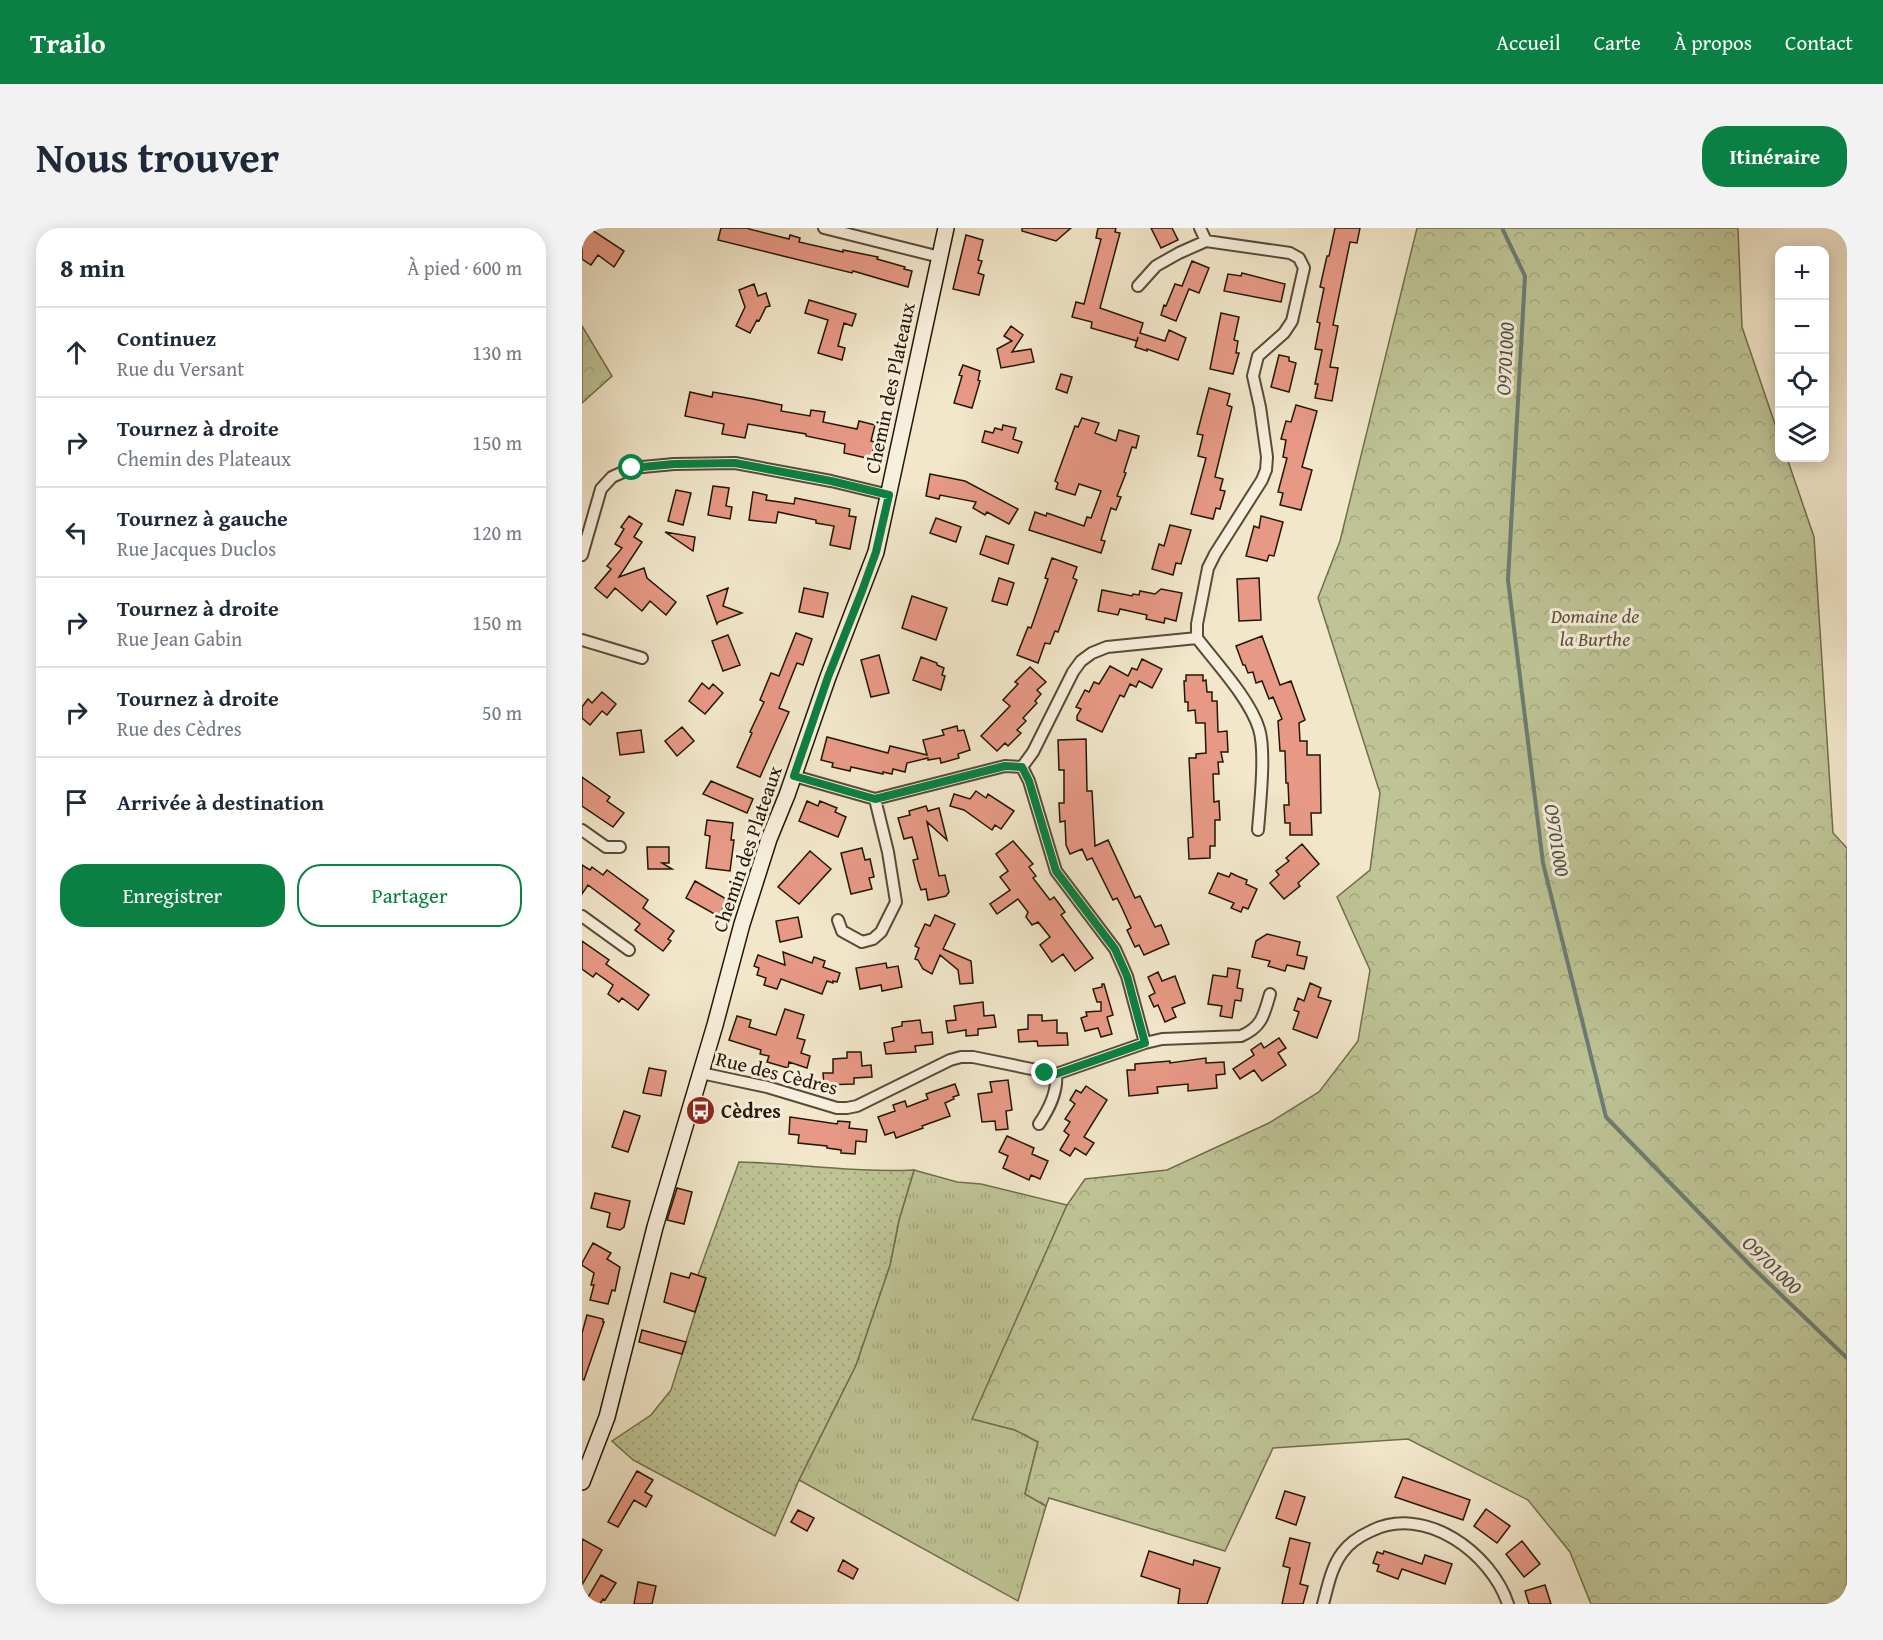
<!DOCTYPE html>
<html lang="fr">
<head>
<meta charset="utf-8">
<style>
  :root { --surface:#fff; --page:#f2f2f3; --text:#1f2937; --muted:#747a83; --line:#e0e1e3; --accent:#0b8043 }
  body { margin:0; font-family:"Gentium Book Plus",serif; background:var(--page); color:var(--text) }
  .controls { position:absolute; right:18px; top:18px; display:grid; overflow:hidden; border-radius:12px; box-shadow:0 3px 15px #0003 }
  .controls button { width:54px; height:54px; display:grid; place-items:center; padding:0; border:0; border-bottom:2px solid var(--line); background:var(--surface); color:var(--text); font:30px sans-serif }
  .stop { position:absolute; width:18px; height:18px; margin:-14px; border:4px solid #0b8043; border-radius:50%; background:#fff }
  .stop.end { background:#0b8043; border-color:#fff; box-shadow:0 2px 6px #0008 }
  .list { margin:0; padding:0; list-style:none }
  h2 { display:flex; justify-content:space-between; align-items:center; height:78px; margin:0; padding:0 24px; font-size:26px }
  h2 small { font-size:20px; font-weight:400; color:var(--muted) }
  .list li { display:grid; grid-template-columns:39px 1fr auto; gap:18px; align-items:center; box-sizing:border-box; height:90px; padding:0 24px; border-top:2px solid var(--line) }
  .list b { display:block; font-size:22px; white-space:nowrap }
  .list p { margin:0; font-size:20px; white-space:nowrap; color:var(--muted) }
  .list em { font-size:20px; font-style:normal; color:var(--muted) }
  .actions { display:flex; gap:12px; padding:18px 24px }
  .actions a { flex:1; padding:14px 0; border:2px solid var(--accent); border-radius:24px; text-align:center; font-size:21px; color:var(--accent) }
  .actions .main { background:var(--accent); color:#fff }
  .icon { flex:none; width:33px; height:33px; fill:none; stroke:currentColor; stroke-width:2; stroke-linecap:round; stroke-linejoin:round }
  .map { position:relative; flex:none; width:1265px; height:1376px; overflow:hidden; border-radius:24px }
  header { display:flex; align-items:center; gap:36px; box-sizing:border-box; height:84px; padding:0 30px; background:var(--accent); color:#fff }
  header strong { font-size:28px }
  nav { display:flex; gap:33px; margin-inline-start:auto; font-size:21px }
  .intro { display:flex; align-items:center; justify-content:space-between; box-sizing:border-box; height:144px; padding:0 36px }
  h1 { margin:0; font-size:42px }
  .button { padding:15px 27px; border-radius:24px; background:var(--accent); color:#fff; font-size:21px; font-weight:700 }
  main { display:flex; gap:36px; padding:0 36px }
  aside { flex:1; background:var(--surface); border-radius:24px; box-shadow:0 3px 15px #0003 }
  .map>svg:first-child { display:block }
  .grass { fill:url(#grass-tufts); stroke:#716e4c; stroke-width:1.5 }
  .forest { fill:url(#forest-crowns); stroke:#716e4c; stroke-width:1.5 }
  .garden { fill:url(#garden-dots); stroke:#716e4c; stroke-width:1.5 }
  .lines { fill:none; stroke-linecap:round; stroke-linejoin:round }
  .stream { stroke:#6c7c73; stroke-width:4 }
  .building { fill:#e79985; stroke:#241704; stroke-width:1.5 }
  .street-casing { stroke:#584b36; stroke-width:14 }
  .secondary-casing { stroke:#241704; stroke-width:18 }
  .street { stroke:#f7efdd; stroke-width:10 }
  .secondary { stroke:#f7efdd; stroke-width:15 }
  .route { stroke:#0b8043; stroke-width:8 }
  .labels { text-anchor:middle; stroke-width:6; stroke-linejoin:round; paint-order:stroke }
  .street-label { font-size:20px; fill:#241704; stroke:#f7efdd }
  .park-label { font-size:20px; font-style:italic; fill:#5a5437; stroke:#f7efdd }
  .poi-label { font-size:20px; font-weight:bold; fill:#241704; stroke:#f7efdd; text-anchor:start }
  .water-label { font-size:21px; font-style:italic; fill:#4e5245; stroke:#f7efdd }
</style>
</head>
<body>
<header>
<strong>Trailo</strong>
<nav><a>Accueil</a><a>Carte</a><a>À propos</a><a>Contact</a></nav>
</header>
<div class="intro"><h1>Nous trouver</h1><a class="button">Itinéraire</a></div>
<main>
<aside>
<h2>8 min<small>À pied · 600 m</small></h2>
<ul class="list">
<li><svg class="icon" aria-label="ahead" viewBox="0 0 24 24"><path d="M12 20V5M6 11l6-6 6 6"/></svg><div><b>Continuez</b><p>Rue du Versant</p></div><em>130 m</em></li>
<li><svg class="icon" aria-label="right" viewBox="0 0 24 24"><path d="M7 20v-9h11M14 6l5 5-5 5"/></svg><div><b>Tournez à droite</b><p>Chemin des Plateaux</p></div><em>150 m</em></li>
<li><svg class="icon" aria-label="left" viewBox="0 0 24 24"><path d="M17 20v-9H6M10 6l-5 5 5 5"/></svg><div><b>Tournez à gauche</b><p>Rue Jacques Duclos</p></div><em>120 m</em></li>
<li><svg class="icon" aria-label="right" viewBox="0 0 24 24"><path d="M7 20v-9h11M14 6l5 5-5 5"/></svg><div><b>Tournez à droite</b><p>Rue Jean Gabin</p></div><em>150 m</em></li>
<li><svg class="icon" aria-label="right" viewBox="0 0 24 24"><path d="M7 20v-9h11M14 6l5 5-5 5"/></svg><div><b>Tournez à droite</b><p>Rue des Cèdres</p></div><em>50 m</em></li>
<li><svg class="icon" aria-label="arrive" viewBox="0 0 24 24"><path d="M6 21V4h12l-3 4 3 4H6"/></svg><div><b>Arrivée à destination</b></div></li>
</ul>
<div class="actions"><a class="main">Enregistrer</a><a>Partager</a></div>
</aside>
<div class="map">
<svg width="1265" height="1376" viewBox="0 0 1265 1376">
  <defs>
    <pattern id="grass-tufts" width="24" height="20" patternUnits="userSpaceOnUse" patternTransform="scale(1.5)"><rect width="24" height="20" fill="#bec495"/><path d="M3 7l-1-3M5 7V3M7 7l1-3M15 17l-1-3M17 17v-4M19 17l1-3" fill="none" stroke="#a3a87f"/></pattern>
    <pattern id="forest-crowns" width="20" height="18" patternUnits="userSpaceOnUse" patternTransform="scale(1.5)"><rect width="20" height="18" fill="#bec495"/><path d="M2 6a3 3 0 1 1 6 0M12 15a3 3 0 1 1 6 0" fill="none" stroke="#a3a87f"/></pattern>
    <pattern id="garden-dots" width="8" height="8" patternUnits="userSpaceOnUse" patternTransform="scale(1.5)"><rect width="8" height="8" fill="#bec495"/><path d="M2 2h.1M6 6h.1" fill="none" stroke="#a3a87f" stroke-width="1.8" stroke-linecap="round"/></pattern>
  </defs>
  <rect width="100%" height="100%" fill="#f2e7cb"/>
  <filter id="stains"><feTurbulence type="fractalNoise" baseFrequency=".00333" numOctaves="4"/><feColorMatrix values="0 0 0 0 .2 0 0 0 0 .09 0 0 0 0 .02 0 0 0 .5 -.17"/></filter>
  <radialGradient id="worn" r=".72"><stop offset=".6" stop-color="#630" stop-opacity="0"/><stop offset="1" stop-color="#630" stop-opacity=".3"/></radialGradient>
  <path class="grass" d="M332 942 375 954 399 956 485 977 391 1191 433 1202 456 1214 443 1266 464 1278 436 1373 217 1252 274 1137 308 1037 317 992Z"/>
  <path class="forest" d="M835 0H1156L1160 99 1197 208 1198 230H1205L1232 309 1251 605 1265 620V1376H1009L988 1324 946 1272 826 1211 691 1220 643 1323 467 1270 464 1278 443 1266 456 1214 433 1202 390 1191 485 977 503 951 585 942 687 895 737 864 776 813 788 742 755 669 788 642 798 565 736 370 758 313Z
    M0 98 30 148 0 175Z"/>
  <path class="garden" d="M157 934C215 935 273 945 332 942L317 992 308 1037 274 1137 217 1252 193 1308 51 1232 30 1213 69 1187 89 1162 122 1056 116 1047Z"/>
  <g class="lines">
    <path class="stream" d="M920 0 943 48 926 352 961 635 1024 889 1169 1038 1265 1130"/>
  </g>
  <path class="building" d="M0 0H7L42 23 32 39 16 27 9 37 0 31Z
    M139 0H167V1L207 11 208 7 218 10 217 14 261 24V22L296 29 295 31 323 39 322 41 330 43 326 59 271 43 270 45 136 12Z
    M440 0H489L474 13 440 3Z
    M516 0H534L533 4 538 5 518 80 561 95 558 105 583 113 587 102 604 110 596 132 565 121V123L553 119 556 109 555 113 509 100 510 94 490 89 494 74 502 76 519 11 514 10Z
    M569 0H590L596 12 579 20Z
    M753 0H778L775 15 768 14 751 97 756 98 748 139 756 140 750 173 733 170 736 156H733L740 122 733 121 738 95 735 94 742 60 738 59 745 28H747Z
    M384 7 401 12 396 32 400 33 396 45 402 47 397 67 371 61Z
    M610 33 627 40 617 65 607 61 594 93 579 87 582 77 584 78 593 56 600 58Z
    M660 45 703 56 699 74 642 63 646 46 659 48Z
    M172 56 176 68 184 65 188 78 184 79 177 93 175 92 168 105 154 98 163 79 157 62Z
    M227 72 274 86 270 98 262 95 256 118 263 120 260 132 236 125 246 92 223 85Z
    M639 85 657 89 652 112 656 113 654 125H657L651 146 628 141Z
    M429 98 441 107 430 124 449 121 452 134 419 140 415 121 430 113 422 108Z
    M697 127 707 129V133L714 135 707 164 689 159Z
    M381 137 398 143 396 152 398 153 390 180 372 175 380 148 377 147Z
    M479 146 490 149 485 165 474 161Z
    M627 160 648 166 645 177 650 179 633 249 641 251 638 262 643 263 638 281 634 280 631 291 609 286 624 230 616 228 621 207 615 206Z
    M108 164 130 169 131 164 171 171 200 177 199 183 228 188 229 182 243 184 241 194 275 201 277 193 293 197 289 213 293 214 289 231 262 225 263 216 224 208V206L166 196 163 210 140 206 142 196 103 188Z
    M714 177 735 183 720 239 730 242 719 282 698 277 701 265 696 264 705 230 701 229 704 212 699 211 704 193 709 194Z
    M500 190 517 195 513 205 534 213 537 202 557 208 554 220 550 219 542 244 544 245 535 268 539 269 534 282 529 280 519 312 523 313 519 325 447 302 453 284 464 288 465 285 502 298 505 289 509 290 519 263 497 256 493 267 474 261 476 255 473 253 493 198 496 199Z
    M421 197 434 200 431 211 440 214 436 225 400 214 403 203 411 205 413 200 420 202Z
    M348 246 383 253 436 281 427 296 405 284 403 287 391 280 394 274 358 267 357 271 344 268Z
    M131 258 147 260 144 278 150 279 148 291 126 287Z
    M94 262 109 265 101 297 86 293Z
    M171 264 185 267 184 272 212 276 213 270 268 281 267 288 274 289 268 321 248 317 252 298 234 295V292L196 284 194 295 167 292Z
    M47 288 60 296 52 309 60 314 37 349 62 340 65 350 94 374 84 387 68 373 60 383 33 360 25 370 13 360 29 341 25 338 40 320 33 316 42 301 39 299Z
    M679 288 701 294 692 328 687 327 685 333 664 328 672 298 677 300Z
    M354 290 379 299 374 314 348 305Z
    M588 297 609 302 599 336 594 335 591 347 570 341 577 316 582 318Z
    M83 304 113 309 111 323Z
    M404 308 432 317 426 336 398 326Z
    M470 330 495 339 491 350 495 352 476 404 473 403 468 416 463 415 456 435 435 427 446 399 449 400 466 351 463 350Z
    M417 350 432 355 425 377 410 373Z
    M677 350 679 392 657 393 655 351Z
    M146 360 141 378 160 385 136 394 135 396 125 368Z
    M222 360 246 365 241 389 217 384Z
    M579 361 600 365 594 393 583 390 582 395 564 391 565 387 538 381 536 387 516 383 520 362 550 368 551 366 557 367 558 363 573 366Z
    M330 368 365 380 354 412 320 400Z
    M214 405 230 411 221 437 215 435 197 480 207 484 178 549 155 539 170 505 168 504 182 474 178 472 189 445 197 448Z
    M146 407 158 437 141 443 130 413Z
    M680 408 698 457 709 453 723 492 717 495 718 513H725V527H738L739 585H729L730 607H708V595H703L702 577H707L706 555H704L703 523H698L696 493 700 491 691 469 687 471 680 453 674 455 671 444 666 445 663 437H661L654 418Z
    M297 427 307 465 289 469 279 432Z
    M339 429 355 435V437L362 440 360 447 363 448 359 462 331 452Z
    M560 431 580 441 570 460 557 453 554 459 548 456 542 469 538 467 520 504 495 492V488L499 481 494 479 503 462 507 464 512 454 517 456 528 438 546 448 550 440 555 442Z
    M448 439 464 454 455 462 459 466 453 473 455 475 441 490 444 493 435 502 439 505 426 518 423 515 415 523 399 508 428 478 421 472 436 456 433 454Z
    M604 447H621V453L624 452 625 464H630V473H635L636 504 645 503 646 524H639L641 534H636L637 546H631L632 574 637 573 638 592H633V618H628V630L607 631 606 610 611 609 607 530H614V526L624 525 623 495H614L613 482 606 483V474H603L602 453H604Z
    M120 455 127 461 131 456 141 465 123 486 107 473Z
    M20 464 34 476 25 487 20 483 8 497 0 490V479L6 471 10 475Z
    M375 498 376 503 382 502 388 522 376 526 377 530 359 535 358 530 346 532V530L325 535 323 544 311 541 310 546 301 544V546L269 539 268 543 250 539 251 535 239 532 245 509 306 525 308 518 345 527 341 512 362 507 360 502Z
    M100 499 112 513 95 528 83 513Z
    M59 502 62 524 38 527 35 505Z
    M504 511 505 563H510L513 618 526 612 553 670 558 668 573 699 579 697 587 716 562 727 557 717 553 719 545 702 549 700 540 680 535 670 531 672 510 630 505 632 500 621 488 626 484 617 483 593 478 594 477 575H482V542H477L476 512Z
    M0 549 28 569 25 573 42 585 31 599 0 578Z
    M129 553 171 571 165 585 121 566Z
    M394 563 404 570 406 566 432 583 419 601 413 597 410 602 382 582 368 578 372 566 388 571Z
    M225 573 236 578 238 573 255 580 253 584 264 589 256 609 217 593Z
    M344 578 346 583 357 580 365 612 345 594 357 648 363 647 367 664 364 668 346 672 344 661 339 662 336 653 331 632 336 631 330 609 322 611 316 590 328 587 327 583Z
    M125 592 151 595 149 612H152L148 643 124 640 128 608 123 607Z
    M431 613 451 636 447 639 454 648 451 650 468 672 472 669 478 677 483 684 479 687 511 730 493 743 481 726 470 734 458 717 468 709 456 694 450 697 444 689 446 684 436 671 415 686 408 676 428 662 418 649 426 643 414 626Z
    M720 616 737 636 716 655 718 658 702 671 688 655 697 647 694 643 707 633 704 630Z
    M65 619H87V635H80L90 641H66Z
    M280 620 283 632 288 631 292 649 287 650 290 661 269 666 259 625Z
    M228 623 249 641 217 676 196 659Z
    M0 637 8 642 10 639 21 647 25 642 66 672 61 680 92 703 86 711 89 713 81 723 53 702 58 696 6 657 0 666Z
    M636 645 647 649 649 645 655 648 665 652 664 656 675 661 666 681 661 679 659 684 649 680 652 675 627 665Z
    M113 653 146 672 136 688 104 670Z
    M353 687 373 696 361 721 389 733 391 755 378 756 376 742 358 727 350 746 341 741 336 732 333 731 337 720 333 718 343 696 348 698Z
    M216 689 220 709 198 714 194 693Z
    M685 706 718 714 715 727 725 729 722 741 705 737 703 743 686 738 688 733 670 729 674 713Z
    M0 713 27 732 24 736 67 767 56 782 40 770 37 774 26 766 31 757 14 745 11 749 0 741Z
    M201 724 230 735 232 729 243 733 241 739 258 745 255 754 251 753V755L245 753 240 766 199 751 195 761 182 757 184 750 175 747 177 740 172 738 176 727 203 737Z
    M304 735 305 740 316 738 320 759 300 763 299 757 278 761 274 740Z
    M646 740 658 742 655 760 661 761 659 773 653 772 650 790 638 788 640 778 626 776 631 747 645 749Z
    M576 744 580 753 593 748 603 775 590 780 594 789 583 794 576 777 572 779 567 768 573 765 566 749Z
    M728 755 739 760 736 769 749 773 735 810 711 801 717 784 712 782 716 770 722 773Z
    M520 756H522L531 787 525 789 530 806 519 809 516 800 503 803 499 790 505 788 504 784 519 783V774H515L511 761 520 759Z
    M401 774 402 788 412 787 414 799 396 801V807L384 808V802L366 805 364 793 374 792 372 778Z
    M203 781 222 787 215 810 223 812 219 825 228 828 225 840 207 834 206 840 185 834 187 828 178 826 179 822 147 812 155 788 169 792 167 799 194 807Z
    M446 787H460V793L475 792V805H485L486 817 456 818 455 813 437 814 436 802 446 801Z
    M338 792 340 805 350 804 351 816 333 818 334 824 304 826 302 815 312 813 310 800 320 798V794Z
    M697 810 704 820 696 825 704 837 680 853 672 842 658 851 651 841 672 827 669 822 679 815 682 820Z
    M265 824H279L280 838 289 837 290 849 272 850V856L242 857 241 845H251V831L265 830Z
    M624 830V835L642 834 643 846 634 847 635 860 606 863V856L575 859 576 865 547 868 545 842H553V836L588 833V835Z
    M67 840 84 843 79 868 61 865Z
    M426 852 430 882 424 883 426 901 414 902 413 893 400 894 396 866 410 864 408 854Z
    M373 856 377 867 371 869 372 871 363 875 368 888 340 898 341 900 314 910 312 904 303 907 296 889 313 883 311 877 323 873 325 879 346 871 344 866Z
    M504 858 525 872 502 909 512 915 504 927 493 920 488 928 478 922 487 907 482 903 488 894 483 891 493 876 488 872 494 862 499 865Z
    M42 883 58 888 46 924 30 919Z
    M208 889 255 896 256 893 268 894 267 900 285 902 284 914 274 913 273 926 259 925V922L245 920V918L216 915 217 907 207 906Z
    M425 908 452 920 450 926 466 933 458 951 449 947 447 952 421 940 426 928 417 924Z
    M95 960 110 964 102 996 85 992Z
    M13 965 48 973 42 999 38 1002 25 999 28 985 9 980Z
    M11 1015 29 1025 25 1031 38 1039 33 1063 30 1062 26 1076 8 1072 12 1057H9L12 1045 0 1037V1035Z
    M89 1045 107 1050 109 1045 124 1050 113 1084 82 1074Z
    M5 1087 21 1091V1094H22L2 1152 0 1151V1105Z
    M60 1102 104 1114 100 1126 57 1114Z
    M55 1243 71 1252 63 1264 70 1268 64 1279 52 1272 36 1299 26 1294Z
    M821 1249 888 1272 881 1292 813 1269Z
    M703 1263 723 1269 714 1297 694 1290Z
    M904 1281 928 1298 915 1315 892 1298Z
    M216 1282 232 1290 225 1303 209 1294Z
    M708 1310 728 1315 718 1356 726 1358 721 1376H700L708 1340 701 1338Z
    M0 1311 20 1322 0 1357Z
    M940 1313 958 1336 942 1349 924 1326Z
    M567 1323 611 1337 612 1332 638 1340 625 1376H596L598 1361 559 1348Z
    M802 1323 840 1336 843 1327 870 1336 863 1356 820 1341 816 1351 795 1343 797 1337 791 1335 795 1324 801 1326Z
    M261 1332 276 1341 271 1351 256 1343Z
    M19 1347 34 1355 23 1372 21 1371 18 1376H2Z
    M56 1354 74 1358 70 1376H52Z
    M963 1357 969 1376H947L943 1363Z"/>
  <g class="lines">
    <defs>
      <path id="street" d="M242 0 358 29
        M556 58 574 38 597 25 624 13
        M0 327 19 261 30 249 50 240 92 236 153 235 249 253 307 267
        M615 410V396L626 340 633 326 680 252 684 242 685 229 678 179 671 148 676 128 702 105 710 93 722 40 717 30 708 25 624 13 618 0
        M0 412 60 430
        M440 539 447 553 474 643 533 721 545 748 563 815
        M212 548 293 571 423 538 440 539 451 524 491 444 499 433 510 425 525 419 615 410C634 435 668 471 677 501 684 523 678 576 676 602
        M0 602 24 619H38
        M0 688 47 722
        M256 692 260 703 280 714 291 711 299 704 314 674 306 624 293 571
        M119 845 185 859 255 880H265L275 878 368 832 379 829H391L474 846 563 815 580 811 659 808C680 799 682 787 688 766
        M457 896C467 881 476 864 474 846
        M741 1376C746 1358 749 1340 760 1325 767 1315 778 1308 789 1303 843 1276 909 1325 926 1376"/>
      <path id="secondary" d="M0 1254 25 1189 73 999 133 797 160 696 187 611 205 567 246 449 294 324 364 0"/>
    </defs>
    <use href="#street" class="street-casing"/>
    <use href="#secondary" class="secondary-casing"/>
    <use href="#street" class="street"/>
    <use href="#secondary" class="secondary"/>
  </g>
  <g class="lines">
    <path class="route" d="M50 240 92 236 153 235 249 253 307 267 294 324 280 363 246 449 212 548 293 571 423 538 440 539 447 553 474 643 533 721 545 748 563 815 474 846 463 845"/>
  </g>
  <defs>
    <symbol id="bus-disc" viewBox="-11 -11 22 22"><circle r="9.5" fill="#8f2418" stroke="#f7efdd"/><path d="M-5-6H5V4H4V6H2V4H-2V6H-4V4H-5ZM-3.5-4V0h7V-4ZM-3.5 1.2v1.5H-2V1.2ZM2 1.2v1.5H3.5V1.2Z" fill="#fff"/></symbol>
  </defs>
  <g fill-rule="evenodd">
    <use href="#bus-disc" x="102" y="866" width="33" height="33"/>
  </g>
  <g class="labels">
    <g class="street-label">
      <text transform="translate(308 160) rotate(-78)" y="7">Chemin des Plateaux</text>
      <text transform="translate(165 621) rotate(-71)" y="7">Chemin des Plateaux</text>
      <text transform="translate(195 845) rotate(14)" y="7">Rue des Cèdres</text>
    </g>
    <g class="park-label">
      <text x="1013" y="395">Domaine de<tspan x="1013" dy="23">la Burthe</tspan></text>
    </g>
    <g class="poi-label">
      <text x="139" y="890">Cèdres</text>
    </g>
    <g class="water-label">
      <text transform="translate(923 131) rotate(-87)" y="7">O9701000</text>
      <text transform="translate(975 612) rotate(81)" y="7">O9701000</text>
      <text transform="translate(1190 1037) rotate(44)" y="7">O9701000</text>
    </g>
  </g>
  <rect width="100%" height="100%" filter="url(#stains)"/>
  <rect width="100%" height="100%" fill="url(#worn)"/>
</svg>
<div class="controls">
<button>+</button>
<button>−</button>
<button><svg class="icon" aria-label="locate" viewBox="0 0 24 24"><circle cx="12" cy="12" r="6"/><path d="M12 2v4M12 18v4M2 12h4M18 12h4"/></svg></button>
<button><svg class="icon" aria-label="layers" viewBox="0 0 24 24"><path d="M12 4l9 5-9 5-9-5zM3 14l9 5 9-5"/></svg></button>
</div>
<div class="stop" style="left:50px;top:240px"></div>
<div class="stop end" style="left:463px;top:845px"></div>
</div>
</main>
</body>
</html>
